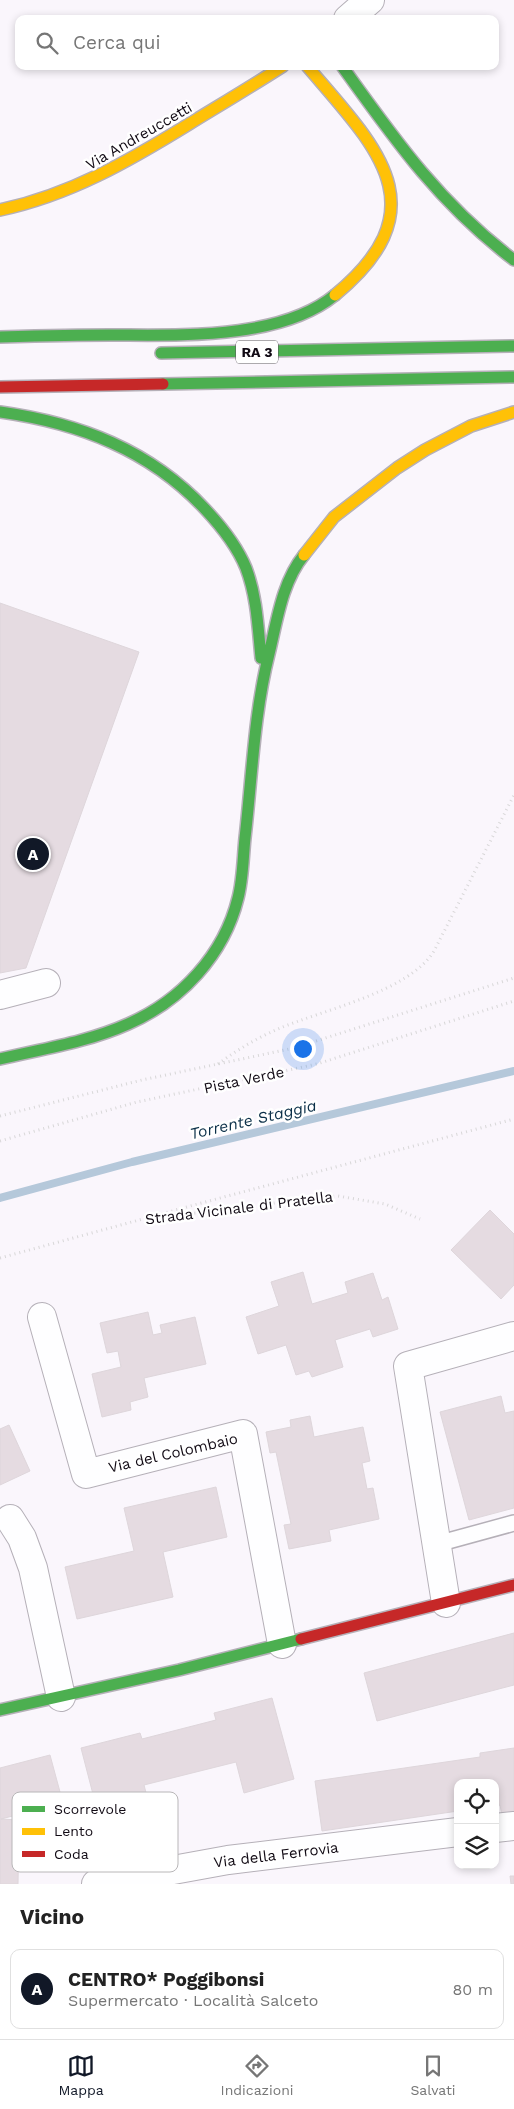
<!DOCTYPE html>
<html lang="it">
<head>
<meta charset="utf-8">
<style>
  :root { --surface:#fff; --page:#f6f6f6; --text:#222; --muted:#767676; --line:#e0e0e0; --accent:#111827 }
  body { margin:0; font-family:"Work Sans",sans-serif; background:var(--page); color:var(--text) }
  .controls { position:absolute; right:15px; bottom:15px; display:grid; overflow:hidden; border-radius:10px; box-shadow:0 2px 8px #0003 }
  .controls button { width:45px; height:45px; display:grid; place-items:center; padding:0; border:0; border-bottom:1px solid var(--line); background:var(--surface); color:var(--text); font:25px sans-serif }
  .you { position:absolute; left:302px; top:1048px; width:18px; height:18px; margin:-12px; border:4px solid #fff; border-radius:50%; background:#1a73e8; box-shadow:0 0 0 8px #1a73e833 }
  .badge { display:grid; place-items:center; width:32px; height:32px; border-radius:50%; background:var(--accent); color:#fff; font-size:16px; font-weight:700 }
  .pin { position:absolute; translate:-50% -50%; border:2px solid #fff; box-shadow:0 1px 5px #0006 }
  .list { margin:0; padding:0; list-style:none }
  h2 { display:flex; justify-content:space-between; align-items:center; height:65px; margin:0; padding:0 20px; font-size:21px }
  h2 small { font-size:16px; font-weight:400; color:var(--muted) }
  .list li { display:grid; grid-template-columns:32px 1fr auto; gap:15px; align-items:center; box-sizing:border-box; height:80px; margin:0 10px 10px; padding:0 10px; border:1px solid var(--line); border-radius:10px }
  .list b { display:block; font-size:19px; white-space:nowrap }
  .list p { margin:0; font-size:16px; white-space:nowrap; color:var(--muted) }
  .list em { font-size:16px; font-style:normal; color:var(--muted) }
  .icon { flex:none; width:28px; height:28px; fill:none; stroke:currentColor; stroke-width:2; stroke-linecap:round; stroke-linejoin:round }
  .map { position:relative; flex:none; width:514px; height:1884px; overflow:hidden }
  .search { position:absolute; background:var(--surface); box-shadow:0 2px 8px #0003; left:15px; right:15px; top:15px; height:55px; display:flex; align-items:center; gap:12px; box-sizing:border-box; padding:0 18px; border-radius:10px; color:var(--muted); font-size:19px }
  .sheet { height:155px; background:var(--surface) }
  nav { display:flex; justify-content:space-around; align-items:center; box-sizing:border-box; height:70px; border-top:1px solid var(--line); background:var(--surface); font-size:14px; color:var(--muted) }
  nav a { display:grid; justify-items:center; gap:2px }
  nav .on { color:var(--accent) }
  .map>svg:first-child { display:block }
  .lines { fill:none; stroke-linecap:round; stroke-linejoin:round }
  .stream { stroke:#b5c8da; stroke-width:8 }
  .building { fill:#e5dbe1; stroke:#ded6db }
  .lane-casing { stroke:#b5b0b8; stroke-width:18 }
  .street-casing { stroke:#b5b0b8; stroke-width:30 }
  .fast-casing { stroke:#b5b0b8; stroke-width:14 }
  .slow-casing { stroke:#b5b0b8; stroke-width:14 }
  .jam-casing { stroke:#b5b0b8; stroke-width:14 }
  .path { stroke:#d8d7d8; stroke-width:3; stroke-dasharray:1 4; stroke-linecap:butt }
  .lane { stroke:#fefeff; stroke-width:15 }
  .street { stroke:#fefeff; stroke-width:28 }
  .fast { stroke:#4caf50; stroke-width:11 }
  .slow { stroke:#ffc107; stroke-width:11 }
  .jam { stroke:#c62828; stroke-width:11 }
  .labels { text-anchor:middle; stroke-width:5; stroke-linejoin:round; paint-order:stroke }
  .shield { fill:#fff; stroke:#58545a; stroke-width:1 }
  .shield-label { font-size:14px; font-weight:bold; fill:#110a14 }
  .street-label { font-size:15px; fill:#110a14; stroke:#fff }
  .water-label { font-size:16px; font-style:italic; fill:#0b2f48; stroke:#fff }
  .key { fill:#fff; stroke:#b8b6b8; stroke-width:1 }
  .key-label { font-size:14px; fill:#110a14 }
</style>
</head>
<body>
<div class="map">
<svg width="514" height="1884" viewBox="0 0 514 1884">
  <rect width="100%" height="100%" fill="#faf6fc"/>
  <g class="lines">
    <path class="stream" d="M0 1198 132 1162 514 1071"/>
  </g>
  <path class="building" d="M0 603 139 652 26 968 0 973Z
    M490 1210 514 1234V1285L501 1299 451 1250Z
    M303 1272 312 1304 348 1293 345 1282 373 1273 382 1300 388 1297 398 1329 373 1337 370 1329 335 1340 343 1367 312 1377 309 1371 296 1375 286 1345 258 1354 246 1317 279 1306 271 1282Z
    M148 1312 153 1335 162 1333 160 1325 195 1317 206 1364 144 1378 148 1397 130 1402 131 1410 102 1417 92 1374 121 1367 118 1351 107 1353 100 1323Z
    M501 1396 505 1413 514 1411V1508L469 1520 440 1412Z
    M310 1416 314 1437 363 1427 370 1461 362 1463 367 1489 373 1488 379 1519 329 1530 331 1541 289 1549 284 1525 291 1524 276 1452 270 1453 266 1432 291 1427 290 1420Z
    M9 1425 30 1471 0 1485V1429Z
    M216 1487 227 1537 163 1552 173 1597 77 1619 65 1567 134 1551 124 1508Z
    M514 1633V1685L377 1721 364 1673Z
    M272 1698 294 1779 244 1793 236 1762 144 1785 158 1839 108 1852 81 1748 140 1733 142 1739 216 1720 214 1713Z
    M514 1748V1814L502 1816 500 1805 495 1806V1783H458V1811L322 1831 315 1781 480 1757V1753Z
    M50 1755 63 1803 1 1819 19 1820 18 1884H0V1768Z
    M510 1876H514V1884H511Z"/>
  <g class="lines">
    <defs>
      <path id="lane" d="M437 1544 514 1523"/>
      <path id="street" d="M348 19 370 0
        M0 995 46 983
        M42 1317 86 1474 243 1434 282 1644
        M10 1519 22 1538 33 1568 61 1697
        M446 1603 408 1366 514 1336
        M495 1828 514 1826
        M96 1884 228 1860 458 1832"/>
      <path id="fast" d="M342 66C395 140 440 204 514 260
        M0 337C37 336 74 335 110 335 179 335 280 340 335 295
        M161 353 514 346
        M163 384 514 377
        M0 412C79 423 150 450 205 509 221 526 237 546 246 568 257 597 258 628 261 658
        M0 1059C42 1049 88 1042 128 1024 181 1001 224 955 238 898 243 879 243 857 245 838 252 777 254 713 269 654 277 621 282 582 304 555
        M0 1710 179 1670 301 1639"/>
      <path id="slow" d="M307 66C375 146 442 207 335 295
        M0 210C70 195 129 161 189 124 220 105 252 86 283 66
        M304 555 334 517 397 468 425 450 471 426 514 412"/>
      <path id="jam" d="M0 387 163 384
        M301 1639 514 1585"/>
    </defs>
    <use href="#lane" class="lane-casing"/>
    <use href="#street" class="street-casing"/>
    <use href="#fast" class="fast-casing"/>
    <use href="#slow" class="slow-casing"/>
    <use href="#jam" class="jam-casing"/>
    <path class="path" d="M218 1064C237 1050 257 1038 278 1029 322 1010 409 992 434 951L514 795
      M0 1116 142 1080 294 1048 514 978
      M0 1141 137 1102 317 1064 514 1001
      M157 1215 514 1119
      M0 1258 150 1217 231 1210 311 1197 338 1196 385 1204 420 1219"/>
    <use href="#lane" class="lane"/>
    <use href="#street" class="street"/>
    <use href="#fast" class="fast"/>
    <use href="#slow" class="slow"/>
    <use href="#jam" class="jam"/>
  </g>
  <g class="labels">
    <rect class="shield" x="236" y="340.5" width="42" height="23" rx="4"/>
    <g class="shield-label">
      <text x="257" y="357">RA 3</text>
    </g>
    <g class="street-label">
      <text transform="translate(139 136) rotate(-30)" y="5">Via Andreuccetti</text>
      <text transform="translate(244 1080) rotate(-12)" y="5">Pista Verde</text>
      <text transform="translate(239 1208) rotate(-7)" y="5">Strada Vicinale di Pratella</text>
      <text transform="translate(173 1453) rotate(-13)" y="5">Via del Colombaio</text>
      <text transform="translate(276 1855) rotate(-7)" y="5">Via della Ferrovia</text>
    </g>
    <g class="water-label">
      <text transform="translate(253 1119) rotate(-13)" y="6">Torrente Staggia</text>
    </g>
  </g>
  <rect x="12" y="1792" width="166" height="80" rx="8" class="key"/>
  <rect x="22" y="1806" width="23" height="6" fill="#4caf50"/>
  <rect x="22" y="1828" width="23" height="7" fill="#ffc107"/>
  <rect x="22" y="1851" width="23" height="6" fill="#c62828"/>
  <g class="key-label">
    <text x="54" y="1814">Scorrevole</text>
    <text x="54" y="1836">Lento</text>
    <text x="54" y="1859">Coda</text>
  </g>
</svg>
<div class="controls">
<button><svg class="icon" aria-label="locate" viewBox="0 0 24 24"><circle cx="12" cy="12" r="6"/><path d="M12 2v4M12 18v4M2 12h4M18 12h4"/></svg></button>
<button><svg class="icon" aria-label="layers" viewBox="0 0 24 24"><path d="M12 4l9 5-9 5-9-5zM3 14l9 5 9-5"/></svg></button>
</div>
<div class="you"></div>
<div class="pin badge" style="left:33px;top:854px">A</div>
<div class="search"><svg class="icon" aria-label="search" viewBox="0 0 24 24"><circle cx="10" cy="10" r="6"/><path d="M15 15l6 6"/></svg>Cerca qui</div>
</div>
<section class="sheet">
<h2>Vicino<small></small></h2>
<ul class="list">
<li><span class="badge">A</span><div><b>CENTRO* Poggibonsi</b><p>Supermercato · Località Salceto</p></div><em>80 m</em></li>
</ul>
</section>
<nav>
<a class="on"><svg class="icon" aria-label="map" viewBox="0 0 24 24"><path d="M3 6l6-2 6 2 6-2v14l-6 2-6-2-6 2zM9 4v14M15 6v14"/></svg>Mappa</a>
<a><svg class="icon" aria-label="directions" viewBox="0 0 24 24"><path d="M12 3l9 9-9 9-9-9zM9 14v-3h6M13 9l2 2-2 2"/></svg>Indicazioni</a>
<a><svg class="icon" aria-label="saved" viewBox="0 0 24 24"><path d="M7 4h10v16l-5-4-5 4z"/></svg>Salvati</a>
</nav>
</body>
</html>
